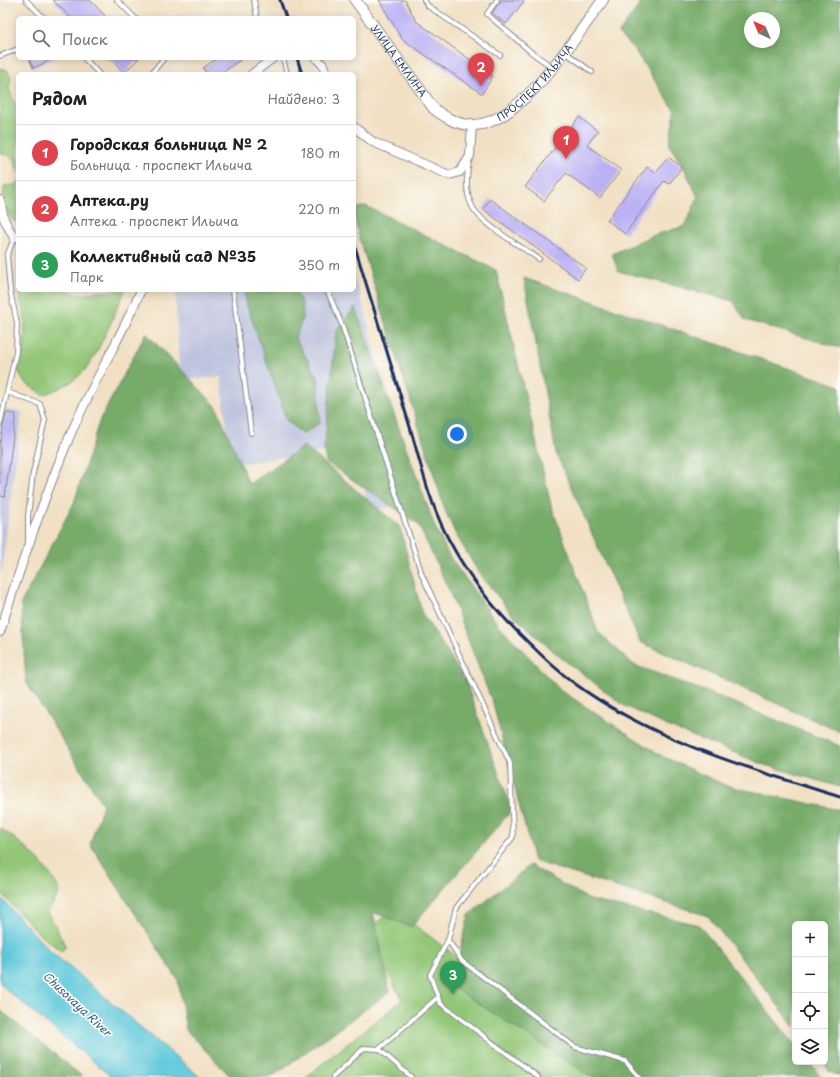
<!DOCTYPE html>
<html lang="ru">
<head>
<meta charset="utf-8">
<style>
  :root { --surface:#fff; --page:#f2f2f2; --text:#202124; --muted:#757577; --line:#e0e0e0; --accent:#c8321e }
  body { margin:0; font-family:"Playpen Sans",sans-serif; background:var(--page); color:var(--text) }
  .controls { position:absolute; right:12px; bottom:12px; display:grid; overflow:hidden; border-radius:6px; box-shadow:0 2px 10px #0003 }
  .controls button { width:36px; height:36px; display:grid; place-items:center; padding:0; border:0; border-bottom:1px solid var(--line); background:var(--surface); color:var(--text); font:20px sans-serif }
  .compass { position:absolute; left:744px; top:12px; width:36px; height:36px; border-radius:50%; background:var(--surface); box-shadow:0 2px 10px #0003; rotate:316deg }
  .you { position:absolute; left:457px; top:434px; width:14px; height:14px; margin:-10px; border:3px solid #fff; border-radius:50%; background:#1a73e8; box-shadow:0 0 0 6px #1a73e833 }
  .badge { display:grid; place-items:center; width:26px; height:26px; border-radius:50%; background:var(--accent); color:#fff; font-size:13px; font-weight:700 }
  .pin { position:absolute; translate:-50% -33px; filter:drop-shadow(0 1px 2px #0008) }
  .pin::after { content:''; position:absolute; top:21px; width:14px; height:12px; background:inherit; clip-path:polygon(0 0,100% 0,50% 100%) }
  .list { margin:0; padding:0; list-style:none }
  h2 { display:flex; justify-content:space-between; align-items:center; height:52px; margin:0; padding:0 16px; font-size:17px }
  h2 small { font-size:13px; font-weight:400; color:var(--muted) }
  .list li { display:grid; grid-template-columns:26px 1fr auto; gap:12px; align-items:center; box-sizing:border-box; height:56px; padding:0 16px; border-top:1px solid var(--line) }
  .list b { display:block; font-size:15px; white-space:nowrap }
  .list p { margin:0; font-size:13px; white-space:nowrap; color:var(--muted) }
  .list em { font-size:13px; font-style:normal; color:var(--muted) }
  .icon { flex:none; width:22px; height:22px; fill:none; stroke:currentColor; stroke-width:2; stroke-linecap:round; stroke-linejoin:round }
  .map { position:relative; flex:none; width:840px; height:1077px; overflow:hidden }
  .search { position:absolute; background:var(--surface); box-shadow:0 2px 10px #0003; left:16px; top:16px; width:340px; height:44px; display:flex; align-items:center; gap:10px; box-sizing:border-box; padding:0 14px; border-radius:6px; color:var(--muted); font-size:15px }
  .panel { position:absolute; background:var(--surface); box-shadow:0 2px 10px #0003; left:16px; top:72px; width:340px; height:220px; border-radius:6px }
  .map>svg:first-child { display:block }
  .industrial { fill:#bdc3de }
  .green { fill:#93c677; stroke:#577a6a }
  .forest { fill:#76ab68; stroke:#486d63; fill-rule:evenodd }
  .water { fill:#5fc9da; stroke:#3d7c9c }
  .building { fill:#bab0f4 }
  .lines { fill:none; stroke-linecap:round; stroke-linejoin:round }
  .service-casing { stroke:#868890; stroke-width:6 }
  .minor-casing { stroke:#868890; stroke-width:10 }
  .tertiary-casing { stroke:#868890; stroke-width:12 }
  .service { stroke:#fff; stroke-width:4 }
  .minor { stroke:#fff; stroke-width:8 }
  .tertiary { stroke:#fff; stroke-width:10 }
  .rail { stroke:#1b2f5e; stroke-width:3 }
  .labels { text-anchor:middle; stroke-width:3.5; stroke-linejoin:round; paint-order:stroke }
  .street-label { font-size:10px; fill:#1b2f5e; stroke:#fdfcf7 }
  .water-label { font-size:11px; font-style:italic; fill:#2f5d83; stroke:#fdfcf7 }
</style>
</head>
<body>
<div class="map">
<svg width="840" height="1077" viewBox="0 0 840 1077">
  <rect width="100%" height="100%" fill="#fdfcf7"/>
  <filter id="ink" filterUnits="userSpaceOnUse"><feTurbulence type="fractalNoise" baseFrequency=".025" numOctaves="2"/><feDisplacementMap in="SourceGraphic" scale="8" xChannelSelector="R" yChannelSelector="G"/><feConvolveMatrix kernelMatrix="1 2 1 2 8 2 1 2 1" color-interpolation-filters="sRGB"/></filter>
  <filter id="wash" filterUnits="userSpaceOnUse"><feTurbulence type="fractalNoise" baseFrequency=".012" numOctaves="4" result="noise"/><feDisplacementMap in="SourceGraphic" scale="16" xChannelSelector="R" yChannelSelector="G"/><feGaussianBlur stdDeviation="0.9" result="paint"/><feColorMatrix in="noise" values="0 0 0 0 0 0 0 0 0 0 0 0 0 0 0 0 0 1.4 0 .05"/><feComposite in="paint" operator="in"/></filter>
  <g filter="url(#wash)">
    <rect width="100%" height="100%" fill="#f1e0c3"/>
    <path class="industrial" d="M354 274 417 501 370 511 353 447 231 465 221 377 180 380 175 290H354Z
      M0 408 22 412 1 573H0Z"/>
    <path class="green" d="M0 68 7 70 11 77 9 89 18 111V173L14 161 9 155 0 154Z
      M18 181V222L13 221C6 210 0 198 5 186L15 185Z
      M18 290H68L78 296 96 292 125 290C117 308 96 360 83 372 71 384 58 389 43 395L24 382 18 370 24 347 25 320Z
      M0 828C23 843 48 866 60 891L48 912 66 947 61 951 39 934 0 892Z
      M392 908 616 1077H306L402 1000 367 934Z"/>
    <path class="forest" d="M643 0H840V348L745 320 733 301 618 271 612 254 651 236 685 226 698 197 683 166 669 145 675 111 633 48 618 34ZM750 18H774V42H750Z
      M366 206 496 270 551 505 598 632 634 665 712 694 840 746V787L765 765 667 726 623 705 559 656 512 614 479 573 455 533 445 510 358 234 354 215 357 208Z
      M524 278 840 386V732L640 642 556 453Z
      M244 290H294C308 308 303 319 295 338L318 378 320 423 303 434 287 421 247 306Z
      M355 307 435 527 449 556 498 624 560 690 662 756 727 786 840 810V1077L829 1071 823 1062H825V924H795V1027L708 916 534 861 493 704 448 588 418 524 326 462 324 451 336 332Z
      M146 333 216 406 249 484 304 446 400 527 422 613 465 680 512 810 411 927 373 912 390 992 271 1077H231L186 1030 178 980 90 844 103 805 26 682 21 603 74 503 99 422Z
      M530 865 590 900 699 925 795 1045V1062H809L821 1077H592L451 986 469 915Z
      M0 1010 83 1077H0Z"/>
    <path class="water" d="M0 897 50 951 200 1077H112L9 992 0 983Z"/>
    <g id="blocks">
      <path class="building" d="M53 0H90L107 18H71Z
        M379 0H405L416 21 493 76 482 94 402 39Z
        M501 0H525L506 24 492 13Z
        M29 58H55L33 68Z
        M110 58H139L124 73Z
        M218 58H243L220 74H207L203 68Z
        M579 117 598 131 587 145 621 170 600 198 566 173 544 201 525 187Z
        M668 157 682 167 669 184 664 181 625 234 607 220 647 167 656 173Z
        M490 199 586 268 578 279 483 209Z
        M6 413 16 414 5 497 0 496V443Z"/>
    </g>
  </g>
  <g filter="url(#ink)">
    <use href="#blocks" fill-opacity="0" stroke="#868890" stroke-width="1"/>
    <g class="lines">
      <defs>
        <path id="service" d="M26 0 44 18
          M117 0 135 18
          M254 0 257 18
          M424 0 428 6 500 55
          M497 0 487 14 531 52 552 67
          M565 52 592 72
          M0 56 18 49
          M84 58 99 74
          M283 58 287 74
          M151 74 164 58
          M469 162C466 177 465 194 473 208 483 225 522 247 539 259
          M233 290 251 433
          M327 290 342 325 422 575 510 763 513 837 456 908 448 940 430 975 440 1003 538 1077
          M7 392 40 404 45 420 33 473 28 516V537
          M0 424 16 352 17 323 10 290 7 256 14 238
          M448 940 462 961 575 1047 625 1061 639 1077
          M379 1049 438 997
          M333 1077 364 1048 379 1049 411 1077"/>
        <path id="minor" d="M316 58 323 65 326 74
          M252 74 273 58
          M354 127 373 142 449 175 460 172 470 156 472 125
          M0 200 4 219 14 238 18 236
          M0 632C20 568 41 505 67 443 88 390 119 342 141 290"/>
        <g id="tertiary">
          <path id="s1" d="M355 0 434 109C445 117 457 125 472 125 520 126 576 36 603 0"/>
        </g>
      </defs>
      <use href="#service" class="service-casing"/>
      <use href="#minor" class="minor-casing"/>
      <use href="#tertiary" class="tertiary-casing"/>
      <use href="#service" class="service"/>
      <use href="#minor" class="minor"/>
      <use href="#tertiary" class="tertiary"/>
      <path class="rail" d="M280 0 286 18
        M297 58 302 74
        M354 244C373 305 391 366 410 427 421 465 430 505 449 540 469 578 498 614 529 643 543 657 558 671 574 683 653 741 748 768 840 797"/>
    </g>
  </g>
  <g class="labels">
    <g class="street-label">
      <text dy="4" stroke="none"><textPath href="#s1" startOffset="75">УЛИЦА ЕМЛИНА</textPath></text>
      <text dy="4" stroke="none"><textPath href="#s1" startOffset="255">ПРОСПЕКТ ИЛЬИЧА</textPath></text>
    </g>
    <g class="water-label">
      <text transform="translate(77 1004) rotate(43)" y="4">Chusovaya River</text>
    </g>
  </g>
</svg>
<div class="controls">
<button>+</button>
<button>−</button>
<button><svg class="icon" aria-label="locate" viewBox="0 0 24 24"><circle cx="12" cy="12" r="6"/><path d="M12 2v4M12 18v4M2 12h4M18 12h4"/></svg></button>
<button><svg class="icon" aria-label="layers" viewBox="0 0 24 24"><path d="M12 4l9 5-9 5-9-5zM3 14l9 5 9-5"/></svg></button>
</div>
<svg class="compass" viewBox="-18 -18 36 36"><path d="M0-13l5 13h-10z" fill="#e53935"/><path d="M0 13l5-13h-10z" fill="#757577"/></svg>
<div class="you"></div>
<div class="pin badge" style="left:566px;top:159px;background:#e0444e">1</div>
<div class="pin badge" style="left:481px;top:86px;background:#e0444e">2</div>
<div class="pin badge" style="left:453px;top:994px;background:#2e9e5b">3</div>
<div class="search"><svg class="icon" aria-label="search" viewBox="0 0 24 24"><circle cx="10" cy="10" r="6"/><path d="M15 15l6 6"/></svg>Поиск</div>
<section class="panel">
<h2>Рядом<small>Найдено: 3</small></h2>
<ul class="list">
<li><span class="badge" style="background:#e0444e">1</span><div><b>Городская больница № 2</b><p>Больница · проспект Ильича</p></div><em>180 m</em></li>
<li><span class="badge" style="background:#e0444e">2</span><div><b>Аптека.ру</b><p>Аптека · проспект Ильича</p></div><em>220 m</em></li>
<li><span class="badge" style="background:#2e9e5b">3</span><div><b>Коллективный сад №35</b><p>Парк</p></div><em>350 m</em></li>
</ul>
</section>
</div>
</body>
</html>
